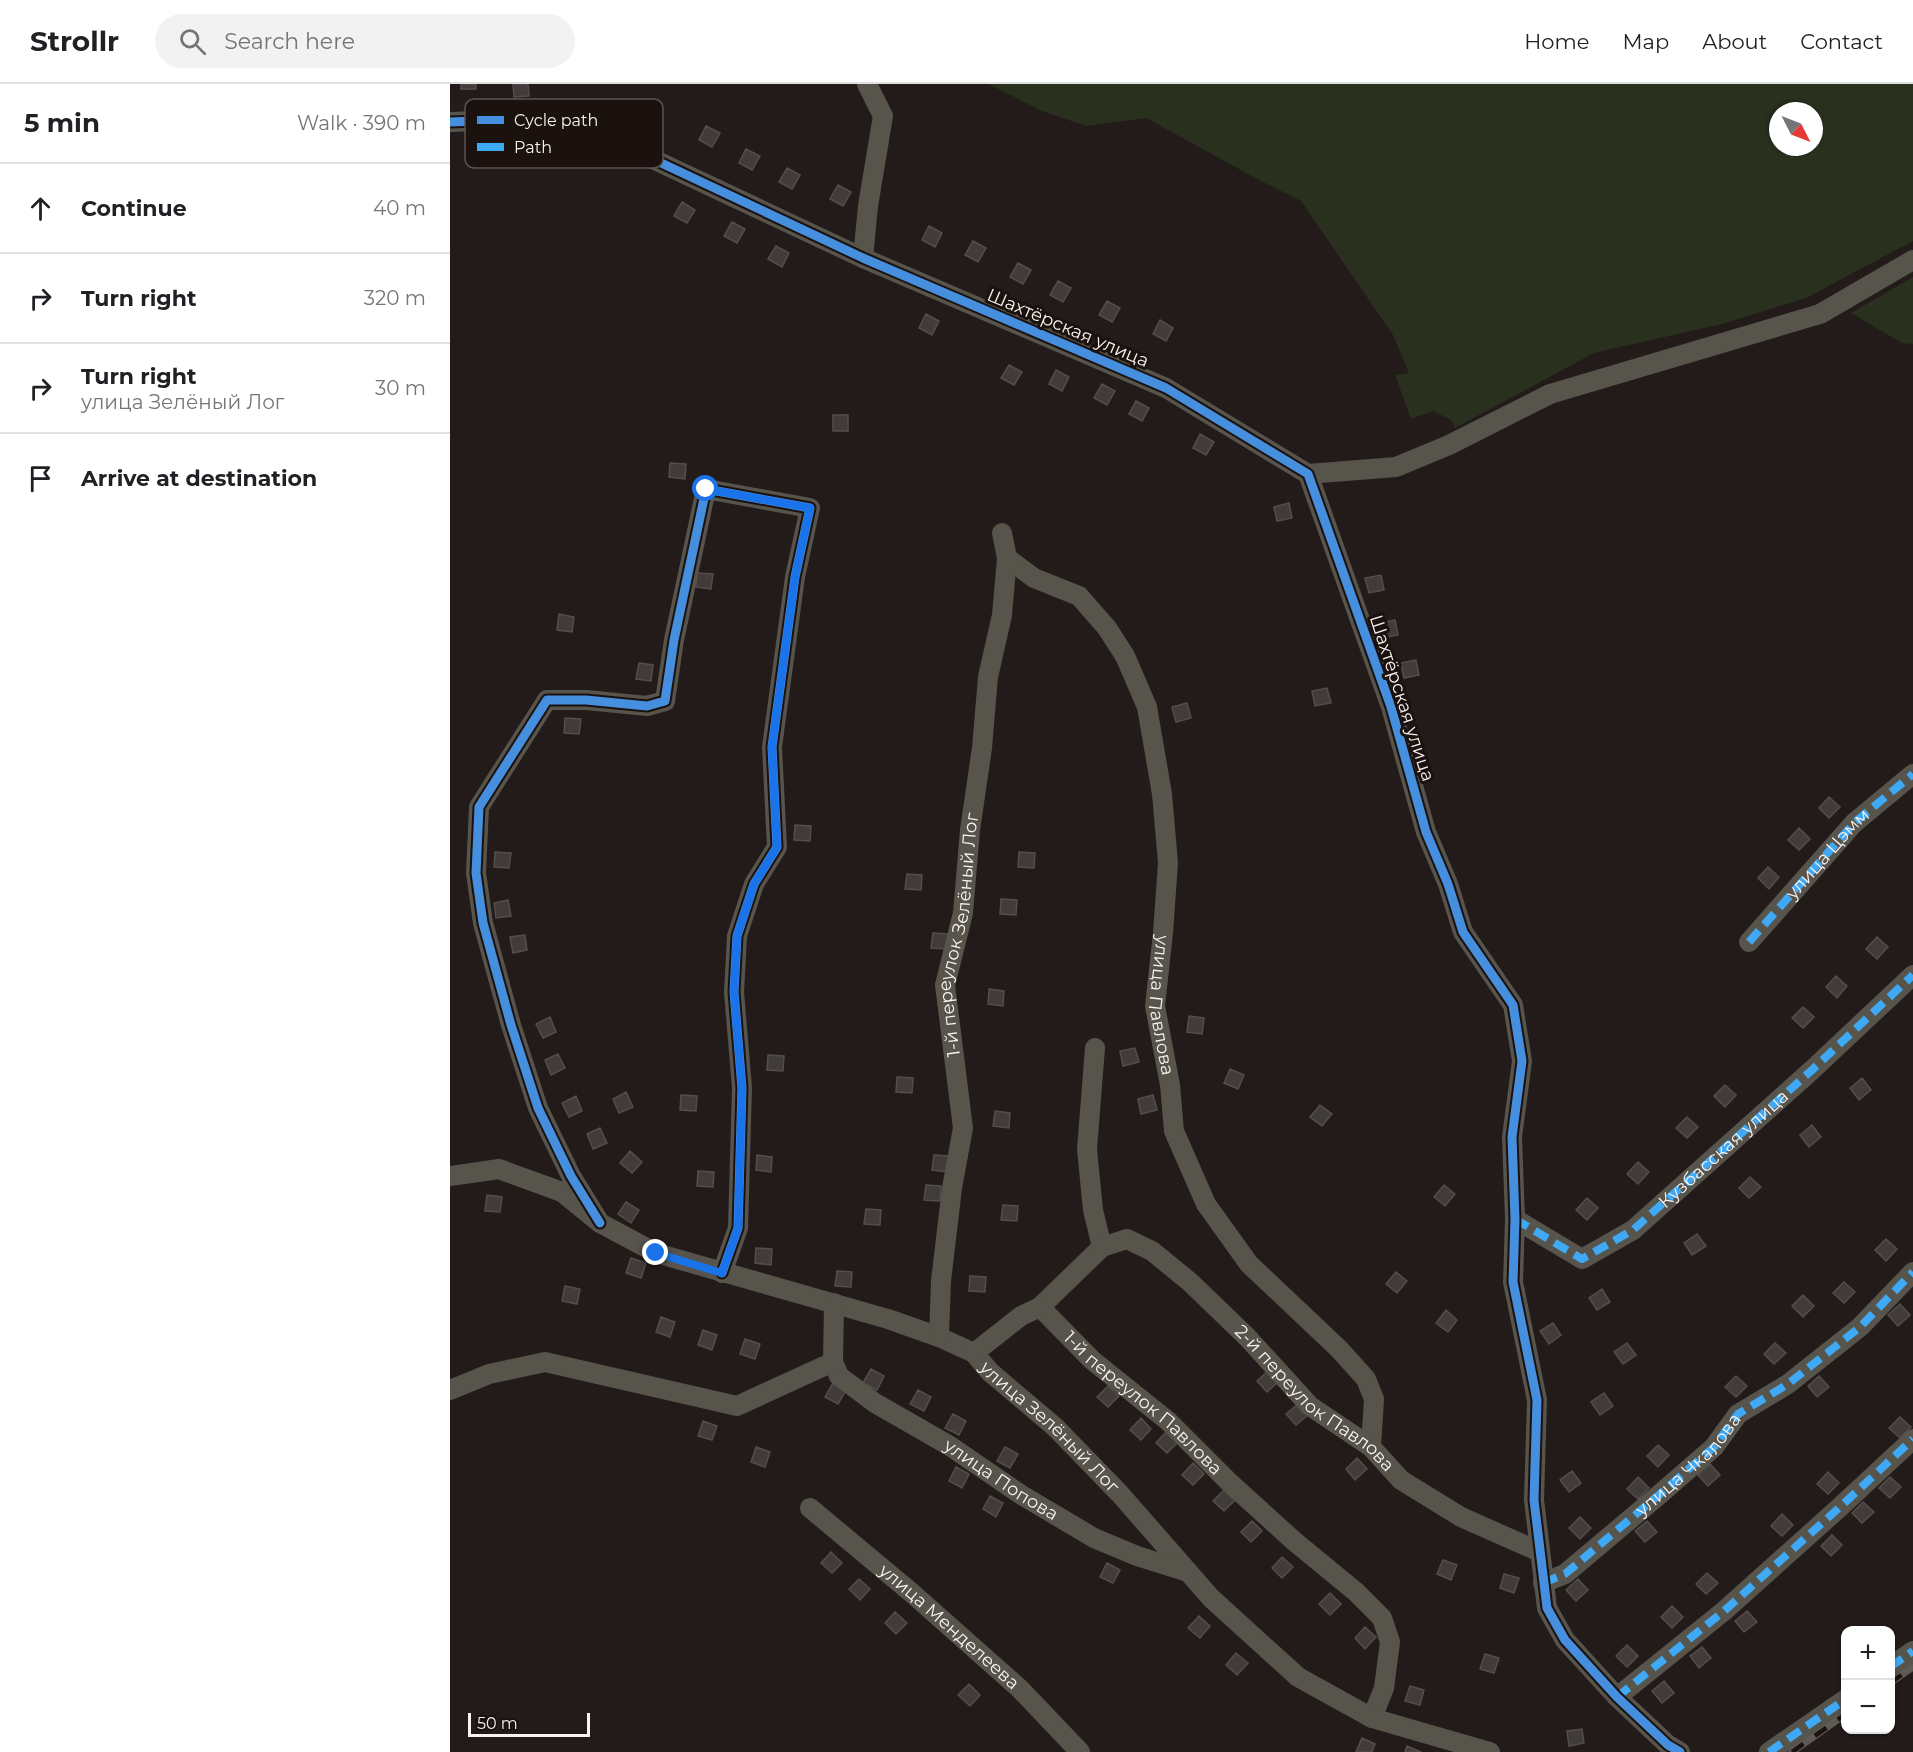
<!DOCTYPE html>
<html lang="en">
<head>
<meta charset="utf-8">
<style>
  :root { --surface:#fff; --page:#f2f2f2; --text:#202124; --muted:#757577; --line:#e0e0e0 }
  body { margin:0; font-family:Montserrat,sans-serif; background:var(--page); color:var(--text) }
  .controls { position:absolute; right:18px; bottom:18px; display:grid; overflow:hidden; border-radius:12px; box-shadow:0 2px 4px #0004 }
  .controls button { width:54px; height:54px; display:grid; place-items:center; padding:0; border:0; border-bottom:2px solid var(--line); background:var(--surface); color:var(--text); font:30px sans-serif }
  .compass { position:absolute; left:1319px; top:18px; width:54px; height:54px; border-radius:50%; background:var(--surface); box-shadow:0 2px 4px #0004; rotate:132deg }
  .scale { position:absolute; left:18px; bottom:15px; width:122px; box-sizing:border-box; padding-left:6px; border:3px solid #faf2ef; border-top:0; font-size:16px; line-height:21px; white-space:nowrap; color:#faf2ef; -webkit-text-stroke:4px #1b110e; paint-order:stroke }
  .stop { position:absolute; width:18px; height:18px; margin:-14px; border:4px solid #1a73e8; border-radius:50%; background:#fff }
  .stop.end { background:#1a73e8; border-color:#fff; box-shadow:0 2px 6px #0008 }
  .list { margin:0; padding:0; list-style:none }
  h2 { display:flex; justify-content:space-between; align-items:center; height:78px; margin:0; padding:0 24px; font-size:26px }
  h2 small { font-size:20px; font-weight:400; color:var(--muted) }
  .list li { display:grid; grid-template-columns:39px 1fr auto; gap:18px; align-items:center; box-sizing:border-box; height:90px; padding:0 24px; border-top:2px solid var(--line) }
  .list b { display:block; font-size:22px; white-space:nowrap }
  .list p { margin:0; font-size:20px; white-space:nowrap; color:var(--muted) }
  .list em { font-size:20px; font-style:normal; color:var(--muted) }
  .icon { flex:none; width:33px; height:33px; fill:none; stroke:currentColor; stroke-width:2; stroke-linecap:round; stroke-linejoin:round }
  .map { position:relative; flex:none; width:1463px; height:1668px; overflow:hidden }
  header { display:flex; align-items:center; gap:36px; box-sizing:border-box; height:84px; padding:0 30px; background:var(--surface); border-bottom:2px solid var(--line) }
  header strong { font-size:28px }
  nav { display:flex; gap:33px; margin-inline-start:auto; font-size:21px }
  .search { width:420px; height:54px; background:var(--page); display:flex; align-items:center; gap:15px; box-sizing:border-box; padding:0 21px; border-radius:33px; color:var(--muted); font-size:22px }
  main { display:flex }
  aside { flex:1; background:var(--surface) }
  .map>svg:first-child { display:block }
  .green { fill:#29301e; fill-rule:evenodd }
  .building { fill:#413c3a; stroke:#534d4c; stroke-width:1.5 }
  .lines { fill:none; stroke-linecap:round; stroke-linejoin:round }
  .minor { stroke:#56544b; stroke-width:20 }
  .rail-casing { stroke:#5e5b56; stroke-width:7 }
  .rail { stroke:#1b110e; stroke-width:4.5; stroke-dasharray:14; stroke-linecap:butt }
  .quiet { stroke:#3fa9f5; stroke-width:8; stroke-dasharray:15 8; stroke-linecap:butt }
  .cycleway-casing { stroke:#1b110e; stroke-width:13 }
  .cycleway { stroke:#468fdf; stroke-width:9 }
  .route { stroke:#1a73e8; stroke-width:8 }
  .labels { text-anchor:middle; stroke-width:6; stroke-linejoin:round; paint-order:stroke }
  .street-label { font-size:18px; fill:#faf2ef; stroke:#1b110e }
  .key { fill:#1b110e; stroke:#5e5452; stroke-width:1.5 }
  .key-label { font-size:16px; fill:#faf2ef }
</style>
</head>
<body>
<header>
<strong>Strollr</strong>
<div class="search"><svg class="icon" aria-label="search" viewBox="0 0 24 24"><circle cx="10" cy="10" r="6"/><path d="M15 15l6 6"/></svg>Search here</div>
<nav><a>Home</a><a>Map</a><a>About</a><a>Contact</a></nav>
</header>
<main>
<aside>
<h2>5 min<small>Walk · 390 m</small></h2>
<ul class="list">
<li><svg class="icon" aria-label="ahead" viewBox="0 0 24 24"><path d="M12 20V5M6 11l6-6 6 6"/></svg><div><b>Continue</b></div><em>40 m</em></li>
<li><svg class="icon" aria-label="right" viewBox="0 0 24 24"><path d="M7 20v-9h11M14 6l5 5-5 5"/></svg><div><b>Turn right</b></div><em>320 m</em></li>
<li><svg class="icon" aria-label="right" viewBox="0 0 24 24"><path d="M7 20v-9h11M14 6l5 5-5 5"/></svg><div><b>Turn right</b><p>улица Зелёный Лог</p></div><em>30 m</em></li>
<li><svg class="icon" aria-label="arrive" viewBox="0 0 24 24"><path d="M6 21V4h12l-3 4 3 4H6"/></svg><div><b>Arrive at destination</b></div></li>
</ul>
</aside>
<div class="map">
<svg width="1463" height="1668" viewBox="0 0 1463 1668">
  <rect width="100%" height="100%" fill="#221b1a"/>
  <path class="green" d="M539 0H1463V157L1356 214 1272 240 1144 269 1005 344 1001 336 983 327 961 335 945 291 959 289 943 251 851 117 811 97 696 34 636 42 592 27ZM1328 27H1364V63H1328Z
    M1463 193V260L1452 259 1401 229Z"/>
  <path class="building" d="M11 0H26V5H11Z
    M63 0H78L79 12 64 13Z
    M256 42 270 49 262 63 249 56Z
    M296 65 310 72 302 86 289 79Z
    M337 84 350 91 342 105 329 98Z
    M388 101 401 108 393 122 380 115Z
    M232 118 245 126 237 139 224 132Z
    M282 138 295 145 287 159 274 152Z
    M479 142 492 149 485 163 472 156Z
    M523 157 536 164 528 178 515 171Z
    M326 162 339 169 332 183 318 175Z
    M568 179 581 186 573 200 560 193Z
    M608 197 621 204 613 218 600 211Z
    M657 217 670 224 662 238 649 231Z
    M476 230 489 237 482 251 469 244Z
    M710 236 723 244 716 257 703 250Z
    M559 281 572 288 564 301 551 294Z
    M606 286 619 293 612 307 599 300Z
    M652 300 665 307 657 321 644 314Z
    M686 317 699 324 692 337 679 330Z
    M383 331H398V347H383Z
    M750 350 764 358 756 371 743 364Z
    M220 379 236 380 235 395 219 393Z
    M839 419 842 434 827 437 824 423Z
    M247 489 263 490 261 505 246 503Z
    M931 491 934 506 919 509 915 494Z
    M109 530 124 533 122 548 107 546Z
    M945 536 948 551 933 554 929 539Z
    M966 576 969 591 954 594 951 579Z
    M189 579 203 581 201 597 186 595Z
    M877 604 881 619 865 622 862 607Z
    M737 619 741 634 726 638 722 623Z
    M115 634 131 635 129 650 114 649Z
    M1379 713 1390 723 1379 734 1369 724Z
    M345 741 361 742 360 757 344 756Z
    M1349 744 1360 755 1349 766 1338 756Z
    M45 768 61 769 59 784 44 783Z
    M569 768 585 769 584 784 568 783Z
    M1318 783 1329 793 1319 805 1308 794Z
    M457 790 472 791 471 806 455 805Z
    M551 815 567 816 566 831 550 830Z
    M58 816 61 832 46 834 44 819Z
    M483 849 498 850 497 865 481 864Z
    M75 851 77 866 63 869 60 853Z
    M1427 853 1438 863 1427 875 1416 865Z
    M1386 892 1397 902 1387 914 1376 903Z
    M539 905 554 907 553 922 538 920Z
    M1353 923 1364 933 1353 944 1342 934Z
    M739 932 754 934 752 950 737 948Z
    M100 933 106 948 93 954 86 940Z
    M685 964 689 978 673 982 670 967Z
    M108 970 115 984 101 991 95 976Z
    M318 971 334 972 333 987 317 986Z
    M780 985 794 991 788 1005 774 999Z
    M447 993 463 994 462 1009 446 1008Z
    M1412 994 1421 1006 1409 1016 1400 1004Z
    M1275 1001 1286 1011 1275 1023 1264 1012Z
    M176 1008 183 1023 169 1029 163 1015Z
    M231 1011 247 1012 246 1027 230 1026Z
    M703 1011 707 1026 691 1030 688 1015Z
    M126 1012 132 1027 119 1033 112 1019Z
    M870 1021 882 1030 872 1042 860 1033Z
    M545 1027 560 1029 559 1044 543 1042Z
    M1237 1033 1248 1043 1237 1054 1226 1044Z
    M1362 1041 1371 1053 1359 1063 1350 1051Z
    M150 1044 157 1059 143 1065 137 1050Z
    M180 1067 192 1078 182 1089 170 1079Z
    M307 1071 322 1073 321 1088 306 1086Z
    M484 1071 499 1072 498 1088 482 1086Z
    M1188 1078 1199 1088 1188 1100 1177 1090Z
    M248 1087 264 1088 263 1103 247 1102Z
    M1300 1093 1311 1103 1299 1114 1289 1104Z
    M476 1101 491 1102 490 1117 474 1116Z
    M994 1101 1005 1110 995 1122 984 1113Z
    M37 1111 52 1113 50 1128 35 1127Z
    M1137 1114 1148 1124 1137 1136 1126 1126Z
    M176 1118 189 1126 181 1139 168 1130Z
    M553 1121 568 1122 567 1137 551 1136Z
    M416 1125 431 1126 430 1141 414 1140Z
    M1247 1150 1256 1162 1242 1171 1234 1159Z
    M1436 1155 1447 1165 1436 1177 1425 1166Z
    M306 1164 322 1165 321 1181 305 1179Z
    M181 1174 196 1179 191 1194 176 1189Z
    M387 1187 402 1188 401 1203 385 1202Z
    M946 1188 957 1197 947 1209 936 1200Z
    M520 1192 536 1193 535 1208 519 1207Z
    M1394 1198 1405 1208 1394 1219 1383 1209Z
    M115 1202 130 1205 127 1220 112 1217Z
    M1152 1205 1160 1218 1147 1226 1139 1214Z
    M1353 1211 1364 1222 1353 1233 1342 1222Z
    M1450 1220 1460 1231 1448 1242 1438 1231Z
    M996 1226 1007 1236 998 1248 986 1239Z
    M211 1233 225 1238 220 1253 206 1248Z
    M1103 1239 1111 1251 1099 1260 1090 1247Z
    M253 1246 267 1251 262 1266 248 1261Z
    M295 1255 310 1260 305 1275 290 1270Z
    M1177 1259 1186 1271 1173 1280 1164 1268Z
    M1325 1259 1336 1269 1324 1280 1314 1270Z
    M421 1285 434 1292 427 1306 413 1299Z
    M818 1287 828 1298 817 1308 807 1297Z
    M1286 1292 1297 1302 1286 1313 1275 1303Z
    M1369 1292 1379 1303 1367 1313 1358 1302Z
    M383 1299 396 1306 388 1320 375 1313Z
    M658 1302 669 1312 658 1323 647 1313Z
    M468 1306 481 1313 474 1327 460 1320Z
    M1154 1309 1163 1322 1150 1331 1141 1318Z
    M848 1320 858 1331 846 1341 836 1330Z
    M503 1330 516 1337 509 1351 495 1344Z
    M1450 1333 1461 1343 1450 1354 1439 1344Z
    M691 1334 701 1345 691 1356 680 1346Z
    M253 1337 267 1342 262 1356 248 1352Z
    M717 1347 728 1358 717 1369 706 1359Z
    M1208 1361 1219 1371 1208 1383 1197 1372Z
    M306 1363 320 1368 315 1383 301 1378Z
    M555 1363 568 1370 560 1384 547 1377Z
    M907 1374 917 1385 905 1396 896 1385Z
    M743 1379 754 1390 743 1401 732 1391Z
    M1260 1380 1270 1391 1258 1402 1248 1391Z
    M506 1383 519 1390 512 1404 499 1397Z
    M1122 1387 1131 1399 1119 1408 1110 1396Z
    M1378 1388 1389 1399 1378 1410 1367 1400Z
    M1188 1393 1199 1404 1188 1415 1177 1405Z
    M1440 1393 1451 1403 1440 1414 1429 1404Z
    M774 1406 785 1416 774 1427 763 1417Z
    M540 1412 553 1419 546 1433 533 1425Z
    M1413 1418 1424 1428 1412 1439 1402 1429Z
    M1332 1430 1343 1441 1332 1452 1321 1442Z
    M1130 1433 1141 1444 1130 1455 1119 1444Z
    M802 1437 812 1447 801 1458 791 1448Z
    M1197 1437 1207 1448 1195 1458 1185 1447Z
    M1382 1451 1392 1461 1381 1472 1371 1462Z
    M381 1468 392 1479 382 1489 371 1479Z
    M832 1473 843 1483 832 1494 822 1484Z
    M993 1476 1007 1481 1001 1496 987 1490Z
    M657 1479 670 1486 663 1499 650 1493Z
    M1257 1489 1268 1499 1256 1510 1246 1500Z
    M1054 1490 1069 1494 1064 1509 1050 1504Z
    M409 1495 420 1505 410 1516 399 1505Z
    M1128 1495 1138 1506 1126 1517 1116 1506Z
    M880 1509 891 1520 880 1531 869 1520Z
    M1222 1522 1233 1533 1222 1544 1211 1533Z
    M1297 1527 1307 1538 1294 1548 1285 1537Z
    M445 1528 457 1539 446 1550 435 1539Z
    M749 1532 760 1542 750 1554 738 1544Z
    M915 1543 926 1553 915 1565 905 1554Z
    M1177 1561 1188 1572 1177 1583 1166 1572Z
    M1252 1563 1261 1574 1249 1584 1240 1572Z
    M786 1569 798 1579 787 1591 776 1581Z
    M1035 1570 1049 1574 1044 1589 1030 1585Z
    M1214 1597 1224 1609 1212 1619 1202 1607Z
    M519 1600 530 1611 520 1622 508 1611Z
    M960 1602 974 1606 970 1621 955 1617Z
    M1132 1645 1134 1659 1119 1662 1117 1647Z
    M912 1654 925 1660 922 1668H906Z
    M957 1662 971 1668H955Z"/>
  <g class="lines">
    <g class="minor">
      <path d="M0 38 27 37 109 45 190 69 413 174 716 304 858 390 941 623 976 748 998 800 1013 848 1063 921 1072 977 1062 1053 1065 1135 1063 1198 1087 1316 1084 1416 1097 1524 1115 1556 1167 1613 1218 1661 1230 1668"/>
      <path d="M413 174 418 122 433 32 417 0"/>
      <path d="M858 390 946 383 999 361 1100 310 1370 230 1463 176"/>
      <path id="s1" d="M557 474 584 494 629 512 657 544 675 572 697 623 712 710 718 779 713 849 705 922 720 1001 724 1047 756 1120 799 1180 889 1265 916 1295 924 1315 921 1363"/>
      <path d="M1299 858 1404 739 1463 690"/>
      <path id="s2" d="M645 964 637 1065 643 1126 652 1163 590 1223 642 1276 718 1337 780 1399 844 1457 906 1508 932 1534 940 1558 934 1604 922 1634"/>
      <path id="s3" d="M0 1092 49 1085 112 1108 150 1139 206 1169 438 1235 489 1253 524 1269 540 1288 605 1343 670 1410 761 1514 848 1593 922 1634 1040 1668"/>
      <path d="M1065 1135 1132 1175 1183 1146 1362 986 1463 891"/>
      <path d="M150 1139 121 1092 88 1024 61 941 33 839 26 789 29 723 97 616H136L197 622 215 617 224 556 256 405 360 424 345 493 322 663 327 763 304 800 287 852 284 908 292 1004 288 1144 272 1189"/>
      <path id="s4" d="M652 1163 677 1155 702 1167 740 1198 797 1253 860 1322 921 1363 951 1396 1011 1433 1090 1468"/>
      <path id="s5" d="M489 1253 491 1197 502 1104 513 1044 495 901 513 829 520 746 532 664 538 593 552 531 557 474 552 449"/>
      <path d="M524 1269 571 1232 590 1223"/>
      <path id="s6" d="M383 1278 389 1292 425 1319 500 1362 570 1410 644 1454 687 1472 738 1488"/>
      <path d="M0 1306 39 1290 95 1278 287 1322 383 1278 384 1219"/>
      <path id="s7" d="M360 1424 463 1510 569 1604 630 1668"/>
      <path id="s8" d="M1093 1499 1115 1490 1210 1410 1264 1363 1288 1330 1338 1300 1410 1243 1463 1188"/>
      <path d="M1440 1583 1463 1567"/>
      <path d="M1167 1613 1274 1527 1390 1423 1463 1355"/>
      <path d="M1319 1668 1396 1615"/>
    </g>
    <defs>
      <path id="rail" d="M1440 1599 1463 1583
        M1342 1668 1396 1630"/>
    </defs>
    <use href="#rail" class="rail-casing"/>
    <use href="#rail" class="rail"/>
    <g class="quiet">
      <path id="s9" d="M1299 858 1404 739 1463 690"/>
      <path id="s10" d="M1065 1135 1132 1175 1183 1146 1362 986 1463 891"/>
      <path d="M1093 1499 1115 1490 1210 1410 1264 1363 1288 1330 1338 1300 1410 1243 1463 1188"/>
      <path d="M1440 1583 1463 1567"/>
      <path d="M1167 1613 1274 1527 1390 1423 1463 1355"/>
      <path d="M1319 1668 1396 1615"/>
    </g>
    <defs>
      <path id="cycleway" d="M0 38 27 37 109 45 190 69 413 174 716 304 858 390 941 623 976 748 998 800 1013 848 1063 921 1072 977 1062 1053 1065 1135 1063 1198 1087 1316 1084 1416 1097 1524 1115 1556 1167 1613 1218 1661 1230 1668
        M150 1139 121 1092 88 1024 61 941 33 839 26 789 29 723 97 616H136L197 622 215 617 224 556 256 405 360 424 345 493 322 663 327 763 304 800 287 852 284 908 292 1004 288 1144 272 1189"/>
    </defs>
    <use href="#cycleway" class="cycleway-casing"/>
    <use href="#cycleway" class="cycleway"/>
  </g>
  <g class="lines">
    <path class="route" d="M206 1169 272 1189 288 1144 292 1004 284 908 287 852 304 800 327 763 322 663 345 493 360 424 256 405"/>
  </g>
  <g class="labels">
    <g class="street-label">
      <text transform="translate(618 244) rotate(23)" y="6">Шахтёрская улица</text>
      <text transform="translate(952 614) rotate(72)" y="6">Шахтёрская улица</text>
      <text dy="6" stroke="none"><textPath href="#s9" startOffset="118">улица Цэмм</textPath></text>
      <text dy="6" stroke="none"><textPath href="#s5" startOffset="406">1-й переулок Зелёный Лог</textPath></text>
      <text dy="6" stroke="none"><textPath href="#s1" startOffset="514">улица Павлова</textPath></text>
      <text dy="6" stroke="none"><textPath href="#s10" startOffset="258">Кузбасская улица</textPath></text>
      <text dy="6" stroke="none"><textPath href="#s4" startOffset="274">2-й переулок Павлова</textPath></text>
      <text dy="6" stroke="none"><textPath href="#s2" startOffset="428">1-й переулок Павлова</textPath></text>
      <text dy="6" stroke="none"><textPath href="#s3" startOffset="669">улица Зелёный Лог</textPath></text>
      <text dy="6" stroke="none"><textPath href="#s8" startOffset="189">улица Чкалова</textPath></text>
      <text dy="6" stroke="none"><textPath href="#s6" startOffset="208">улица Попова</textPath></text>
      <text dy="6" stroke="none"><textPath href="#s7" startOffset="183">улица Менделеева</textPath></text>
    </g>
  </g>
  <rect x="15" y="15" width="198" height="69" rx="9" class="key"/>
  <rect x="27" y="32" width="27" height="8" fill="#468fdf"/>
  <rect x="27" y="59" width="27" height="8" fill="#3fa9f5"/>
  <g class="key-label">
    <text x="64" y="42">Cycle path</text>
    <text x="64" y="69">Path</text>
  </g>
</svg>
<div class="controls">
<button>+</button>
<button>−</button>
</div>
<svg class="compass" viewBox="-18 -18 36 36"><path d="M0-13l5 13h-10z" fill="#e53935"/><path d="M0 13l5-13h-10z" fill="#757577"/></svg>
<div class="scale">50 m</div>
<div class="stop" style="left:256px;top:405px"></div>
<div class="stop end" style="left:206px;top:1169px"></div>
</div>
</main>
</body>
</html>
